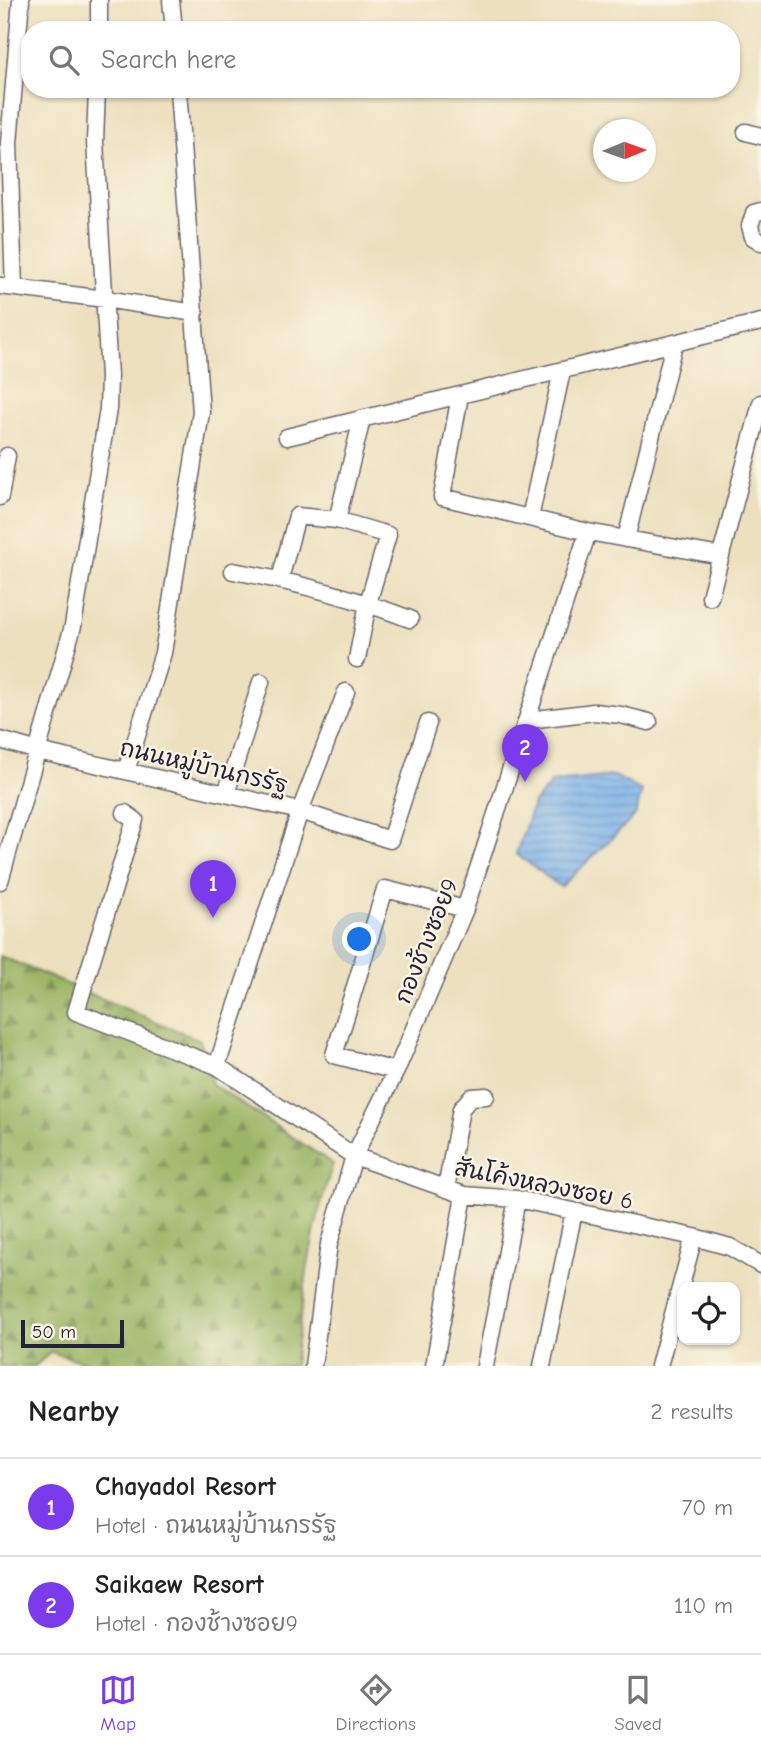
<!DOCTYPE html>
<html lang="en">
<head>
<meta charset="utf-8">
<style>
  :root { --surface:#fff; --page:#f2f2f2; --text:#222; --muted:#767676; --line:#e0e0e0; --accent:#7c3aed }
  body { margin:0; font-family:"Comic Neue","Playpen Sans Thai",sans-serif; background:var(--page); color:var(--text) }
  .controls { position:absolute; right:21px; bottom:21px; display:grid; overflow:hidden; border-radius:14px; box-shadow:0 2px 5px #0004 }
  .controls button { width:63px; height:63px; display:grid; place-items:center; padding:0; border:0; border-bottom:2px solid var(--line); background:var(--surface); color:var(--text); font:35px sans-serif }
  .compass { position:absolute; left:593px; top:119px; width:63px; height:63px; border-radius:50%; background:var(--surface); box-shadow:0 2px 5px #0004; rotate:89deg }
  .scale { position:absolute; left:21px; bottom:18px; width:103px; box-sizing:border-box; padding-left:7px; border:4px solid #22223b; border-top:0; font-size:19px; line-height:24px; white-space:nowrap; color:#22223b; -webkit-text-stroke:5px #fcf5e5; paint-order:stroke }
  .you { position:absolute; left:360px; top:940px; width:24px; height:24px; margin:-18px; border:5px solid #fff; border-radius:50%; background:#1a73e8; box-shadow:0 0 0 10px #1a73e833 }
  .badge { display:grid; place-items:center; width:46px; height:46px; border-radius:50%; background:var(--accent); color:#fff; font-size:23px; font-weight:700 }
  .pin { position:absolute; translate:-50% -58px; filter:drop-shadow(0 2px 4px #0008) }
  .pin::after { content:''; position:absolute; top:37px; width:24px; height:21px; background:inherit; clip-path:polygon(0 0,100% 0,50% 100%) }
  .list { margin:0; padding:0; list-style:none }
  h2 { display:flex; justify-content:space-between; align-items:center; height:91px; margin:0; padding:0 28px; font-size:30px }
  h2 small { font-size:23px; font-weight:400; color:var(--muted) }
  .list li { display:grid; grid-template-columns:46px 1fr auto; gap:21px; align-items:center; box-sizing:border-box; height:98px; padding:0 28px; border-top:2px solid var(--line) }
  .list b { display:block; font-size:26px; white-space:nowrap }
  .list p { margin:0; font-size:23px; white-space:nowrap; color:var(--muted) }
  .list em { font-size:23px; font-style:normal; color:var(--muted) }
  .icon { flex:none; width:38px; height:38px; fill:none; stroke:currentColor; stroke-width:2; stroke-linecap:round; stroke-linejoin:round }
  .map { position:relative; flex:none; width:761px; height:1366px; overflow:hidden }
  .search { position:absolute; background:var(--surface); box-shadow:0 2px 5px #0004; left:21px; right:21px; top:21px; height:77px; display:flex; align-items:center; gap:18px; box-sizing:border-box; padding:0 24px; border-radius:28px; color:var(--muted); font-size:26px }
  .sheet { height:287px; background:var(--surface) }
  nav { display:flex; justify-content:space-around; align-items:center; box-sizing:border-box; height:98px; border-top:2px solid var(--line); background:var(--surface); font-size:19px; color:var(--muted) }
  nav a { display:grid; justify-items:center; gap:4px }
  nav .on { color:var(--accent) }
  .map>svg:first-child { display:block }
  .forest { fill:url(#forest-firs); stroke:#5e6c50; stroke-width:2 }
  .water { fill:url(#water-rules); stroke:#4e6a92; stroke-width:2 }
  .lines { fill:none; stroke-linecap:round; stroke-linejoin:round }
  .minor-casing { stroke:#696469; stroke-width:19 }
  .minor { stroke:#fff; stroke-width:16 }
  .labels { text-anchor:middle; stroke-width:5; stroke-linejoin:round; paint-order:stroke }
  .street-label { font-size:23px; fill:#22223b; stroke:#fcf5e5 }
</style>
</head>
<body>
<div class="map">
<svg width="761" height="1366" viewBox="0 0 761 1366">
  <defs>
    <pattern id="forest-firs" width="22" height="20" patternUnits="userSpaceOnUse" patternTransform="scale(1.75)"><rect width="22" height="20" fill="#9bb566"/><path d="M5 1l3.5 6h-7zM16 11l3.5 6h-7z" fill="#7e9355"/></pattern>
    <pattern id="water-rules" width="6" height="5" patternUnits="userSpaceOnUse" patternTransform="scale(1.75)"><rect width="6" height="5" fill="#7ab1e9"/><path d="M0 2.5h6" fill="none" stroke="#6490be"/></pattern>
  </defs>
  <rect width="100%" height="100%" fill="#fcf5e5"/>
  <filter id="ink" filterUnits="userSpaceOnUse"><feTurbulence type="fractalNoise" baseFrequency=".0143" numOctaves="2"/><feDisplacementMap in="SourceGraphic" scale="14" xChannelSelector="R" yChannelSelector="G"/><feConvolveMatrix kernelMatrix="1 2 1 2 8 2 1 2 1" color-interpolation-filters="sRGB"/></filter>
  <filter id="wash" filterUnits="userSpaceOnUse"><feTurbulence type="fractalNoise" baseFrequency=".00686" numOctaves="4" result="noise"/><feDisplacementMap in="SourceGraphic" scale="28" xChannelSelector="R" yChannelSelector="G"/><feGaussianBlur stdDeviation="1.57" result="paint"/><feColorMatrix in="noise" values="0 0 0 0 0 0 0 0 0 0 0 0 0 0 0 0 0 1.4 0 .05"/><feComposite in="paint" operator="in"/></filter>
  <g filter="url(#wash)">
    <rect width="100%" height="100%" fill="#ece0be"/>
    <path class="forest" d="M0 956 200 1040 212 1084 333 1164C310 1229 303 1298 294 1366H98L51 1352 35 1366H0Z"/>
    <path class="water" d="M615 776 642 791 635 816 561 887 516 854 533 804 552 782Z"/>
  </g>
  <g filter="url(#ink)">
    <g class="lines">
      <defs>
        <path id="minor" d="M171 0 174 30
          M99 30V0
          M746 132 761 136
          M761 211 754 213 750 226 753 237 761 242
          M0 286 105 299 195 313
          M14 288 9 143 21 0
          M460 395 442 497 588 532 721 556
          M287 437 761 322
          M0 497 7 456
          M530 518 562 371
          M626 539 674 344
          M233 571C294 582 352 597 410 619
          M280 579 297 516 337 520
          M710 597 761 403
          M357 659 368 603 388 535 337 520 362 419
          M346 692 300 811 390 840 428 723
          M528 720 594 712 621 715 649 722
          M0 740 38 751 300 811 217 1066
          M126 771 163 653 201 412 178 89
          M226 794 261 682
          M125 813 135 820 76 1012 217 1066 354 1156 464 1195 517 1199 694 1237 730 1247 761 1265
          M0 881 73 626 108 409 109 376 95 142 97 89
          M396 1071 334 1055 385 889 465 909
          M446 1189 461 1109 471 1097 486 1096
          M313 1366 329 1244 354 1156 396 1071 465 909 588 532
          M434 1366 464 1195
          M485 1366 517 1199
          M542 1366 574 1211
          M659 1366 694 1237"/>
      </defs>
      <use href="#minor" class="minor-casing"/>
      <use href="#minor" class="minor"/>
    </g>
  </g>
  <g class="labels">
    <g class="street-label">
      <text transform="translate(204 766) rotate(13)" y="8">ถนนหมู่บ้านกรรัฐ</text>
      <text transform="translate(426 941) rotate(-68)" y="8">กองช้างซอย9</text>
      <text transform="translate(544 1184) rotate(11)" y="8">สันโค้งหลวงซอย 6</text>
    </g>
  </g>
</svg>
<div class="controls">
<button><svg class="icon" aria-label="locate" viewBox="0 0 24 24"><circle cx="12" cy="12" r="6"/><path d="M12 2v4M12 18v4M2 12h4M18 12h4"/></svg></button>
</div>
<svg class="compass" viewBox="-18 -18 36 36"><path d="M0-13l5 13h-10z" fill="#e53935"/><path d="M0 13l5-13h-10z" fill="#767676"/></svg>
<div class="scale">50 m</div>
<div class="you"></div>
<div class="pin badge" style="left:213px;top:918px">1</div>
<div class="pin badge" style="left:525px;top:782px">2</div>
<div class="search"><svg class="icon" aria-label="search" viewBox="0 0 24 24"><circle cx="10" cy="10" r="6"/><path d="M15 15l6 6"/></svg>Search here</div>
</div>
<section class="sheet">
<h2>Nearby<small>2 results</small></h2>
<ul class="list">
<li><span class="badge">1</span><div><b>Chayadol Resort</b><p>Hotel · ถนนหมู่บ้านกรรัฐ</p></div><em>70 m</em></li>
<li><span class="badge">2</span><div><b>Saikaew Resort</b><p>Hotel · กองช้างซอย9</p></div><em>110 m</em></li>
</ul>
</section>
<nav>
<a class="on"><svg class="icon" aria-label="map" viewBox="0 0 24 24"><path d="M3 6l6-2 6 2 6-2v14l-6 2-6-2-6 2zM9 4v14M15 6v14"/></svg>Map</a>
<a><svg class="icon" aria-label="directions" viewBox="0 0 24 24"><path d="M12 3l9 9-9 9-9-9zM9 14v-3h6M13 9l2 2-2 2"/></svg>Directions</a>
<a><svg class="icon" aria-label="saved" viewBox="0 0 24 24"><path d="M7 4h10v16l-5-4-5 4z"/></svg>Saved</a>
</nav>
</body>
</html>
